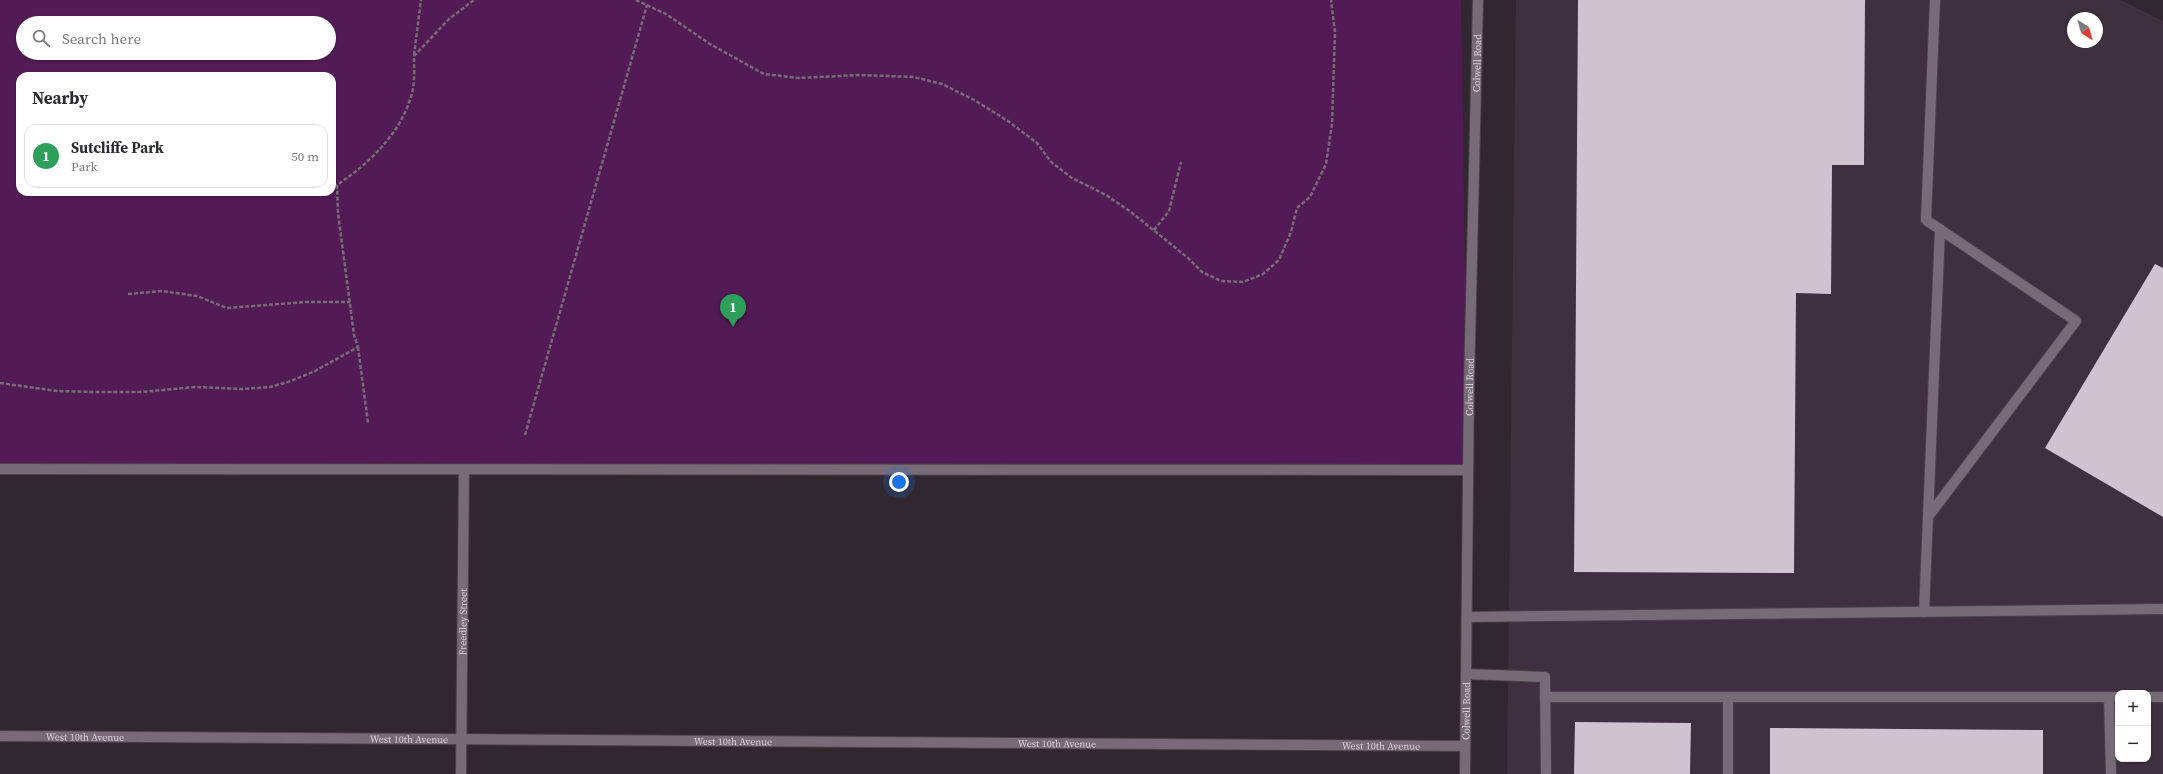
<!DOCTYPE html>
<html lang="en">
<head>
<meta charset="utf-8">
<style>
  :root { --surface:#fff; --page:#f7f7f7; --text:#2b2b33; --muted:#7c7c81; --line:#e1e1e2; --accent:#20776d }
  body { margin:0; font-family:"Source Serif 4",serif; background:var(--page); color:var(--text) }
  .controls { position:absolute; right:12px; bottom:12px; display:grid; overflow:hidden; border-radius:8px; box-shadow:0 1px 3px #0004 }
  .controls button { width:36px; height:36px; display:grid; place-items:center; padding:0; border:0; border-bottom:1px solid var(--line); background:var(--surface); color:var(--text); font:20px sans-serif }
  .compass { position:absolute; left:2067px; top:12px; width:36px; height:36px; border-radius:50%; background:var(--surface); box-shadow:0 1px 3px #0004; rotate:143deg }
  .you { position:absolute; left:899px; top:482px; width:14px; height:14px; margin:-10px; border:3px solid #fff; border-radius:50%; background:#1a73e8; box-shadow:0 0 0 6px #1a73e833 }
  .badge { display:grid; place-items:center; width:26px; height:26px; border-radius:50%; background:var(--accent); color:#fff; font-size:13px; font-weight:700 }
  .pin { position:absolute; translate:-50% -33px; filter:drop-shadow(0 1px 2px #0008) }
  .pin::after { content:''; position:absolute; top:21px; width:14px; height:12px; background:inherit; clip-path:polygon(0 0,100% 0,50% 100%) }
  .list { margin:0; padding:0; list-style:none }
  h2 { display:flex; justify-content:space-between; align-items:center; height:52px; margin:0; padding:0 16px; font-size:17px }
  h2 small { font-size:13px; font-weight:400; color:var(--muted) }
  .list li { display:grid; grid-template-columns:26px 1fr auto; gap:12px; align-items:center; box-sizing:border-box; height:64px; margin:0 8px 8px; padding:0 8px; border:1px solid var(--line); border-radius:12px }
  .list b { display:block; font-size:15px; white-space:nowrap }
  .list p { margin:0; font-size:13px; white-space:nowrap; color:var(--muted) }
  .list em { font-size:13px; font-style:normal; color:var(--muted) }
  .icon { flex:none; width:22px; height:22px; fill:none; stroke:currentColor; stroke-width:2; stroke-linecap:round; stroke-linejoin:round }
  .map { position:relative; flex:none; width:2163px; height:774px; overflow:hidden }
  .search { position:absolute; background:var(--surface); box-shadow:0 1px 3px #0004; left:16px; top:16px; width:320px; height:44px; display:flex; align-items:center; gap:10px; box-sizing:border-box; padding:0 14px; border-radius:22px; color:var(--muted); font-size:15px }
  .panel { position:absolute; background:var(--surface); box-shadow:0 1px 3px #0004; left:16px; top:72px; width:320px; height:124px; border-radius:12px }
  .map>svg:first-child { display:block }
  .built { fill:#3e303f; fill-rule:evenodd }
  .green { fill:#531b55; fill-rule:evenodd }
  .building { fill:#d0c3d0 }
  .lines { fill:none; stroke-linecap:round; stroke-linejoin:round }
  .minor-casing { stroke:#4b424b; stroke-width:12 }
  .path { stroke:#756c75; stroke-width:2.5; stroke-dasharray:4 2; stroke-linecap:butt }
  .minor { stroke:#776b77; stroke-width:10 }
  .labels { text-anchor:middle; stroke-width:4; stroke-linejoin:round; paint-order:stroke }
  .street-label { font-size:10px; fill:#d9d2d9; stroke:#271d27 }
</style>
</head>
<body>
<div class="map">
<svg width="2163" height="774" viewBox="0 0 2163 774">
  <rect width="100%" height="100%" fill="#312731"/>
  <path class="built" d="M1516 0H2121L2163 21V774H1507ZM2073 18H2097V42H2073ZM2118 693H2148V759H2118Z"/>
  <path class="green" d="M0 0H1461L1468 470H1230L405 463 0 467ZM23 23H329V53H23ZM20 76H332V192H20Z"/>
  <path class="building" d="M1578 0H1865L1864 165H1832L1831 294 1796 293 1794 573 1574 572Z
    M2155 264 2163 268V517L2045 448Z
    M1575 722 1691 723 1690 774H1574Z
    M1770 728 2043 730V774H1770Z"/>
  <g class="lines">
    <defs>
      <g id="minor">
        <path d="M0 469 1468 470"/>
        <path d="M1928 517 1940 229"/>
        <path d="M1924 612 1928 517 2076 321 1926 220 1935 0"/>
        <path d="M1467 617 2163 609"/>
        <path d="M1466 674 1545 677 1546 774"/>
        <path d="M1545 697H2118"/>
        <path d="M1728 697V774"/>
        <path d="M2109 697 2111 774"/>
        <path d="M2148 697H2163"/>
        <path id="s1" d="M0 736 1465 746"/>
        <path id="s2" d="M461 774 464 470"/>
        <path id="s3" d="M1465 774 1469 386 1478 0"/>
      </g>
    </defs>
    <use href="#minor" class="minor-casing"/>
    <path class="path" d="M636 0 666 14 710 44 764 74 799 78 860 75 914 77 942 84 976 101 1008 121 1037 143 1051 162 1072 178 1106 195 1131 212 1188 258 1202 272 1221 281 1243 282 1263 274 1279 260 1291 232 1297 208 1310 197 1326 164 1332 124 1335 32 1331 0
      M414 55 421 0
      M1154 230 1169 211 1181 162
      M128 294 162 291 197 296 227 308 306 302H350
      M358 347 368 423
      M0 383 57 391 94 392H142L195 387 242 389 270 387 288 382 315 371 358 347 354 335 338 213 337 185C370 163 402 132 412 93 415 82 414 67 414 56L449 19 474 0
      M525 435 647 5"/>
    <use href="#minor" class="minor"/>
  </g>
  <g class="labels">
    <g class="street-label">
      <text dy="4" stroke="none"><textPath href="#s3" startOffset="711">Colwell Road</textPath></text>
      <text dy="4" stroke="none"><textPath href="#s3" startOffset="387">Colwell Road</textPath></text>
      <text dy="4" stroke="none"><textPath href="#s2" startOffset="152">Freedley Street</textPath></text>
      <text dy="4" stroke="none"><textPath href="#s3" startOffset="63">Colwell Road</textPath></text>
      <text dy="4" stroke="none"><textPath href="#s1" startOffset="85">West 10th Avenue</textPath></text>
      <text dy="4" stroke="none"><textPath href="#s1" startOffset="409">West 10th Avenue</textPath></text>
      <text dy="4" stroke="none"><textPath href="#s1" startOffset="733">West 10th Avenue</textPath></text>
      <text dy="4" stroke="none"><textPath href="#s1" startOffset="1057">West 10th Avenue</textPath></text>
      <text dy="4" stroke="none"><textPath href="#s1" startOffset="1381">West 10th Avenue</textPath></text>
    </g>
  </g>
</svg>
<div class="controls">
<button>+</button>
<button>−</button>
</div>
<svg class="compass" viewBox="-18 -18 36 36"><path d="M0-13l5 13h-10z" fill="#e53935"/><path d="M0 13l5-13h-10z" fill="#7c7c81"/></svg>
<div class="you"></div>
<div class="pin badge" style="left:733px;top:327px;background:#2e9e5b">1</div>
<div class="search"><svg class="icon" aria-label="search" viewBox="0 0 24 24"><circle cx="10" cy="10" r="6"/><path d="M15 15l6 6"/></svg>Search here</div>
<section class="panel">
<h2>Nearby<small></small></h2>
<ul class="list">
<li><span class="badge" style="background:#2e9e5b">1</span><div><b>Sutcliffe Park</b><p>Park</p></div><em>50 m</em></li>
</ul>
</section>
</div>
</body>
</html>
